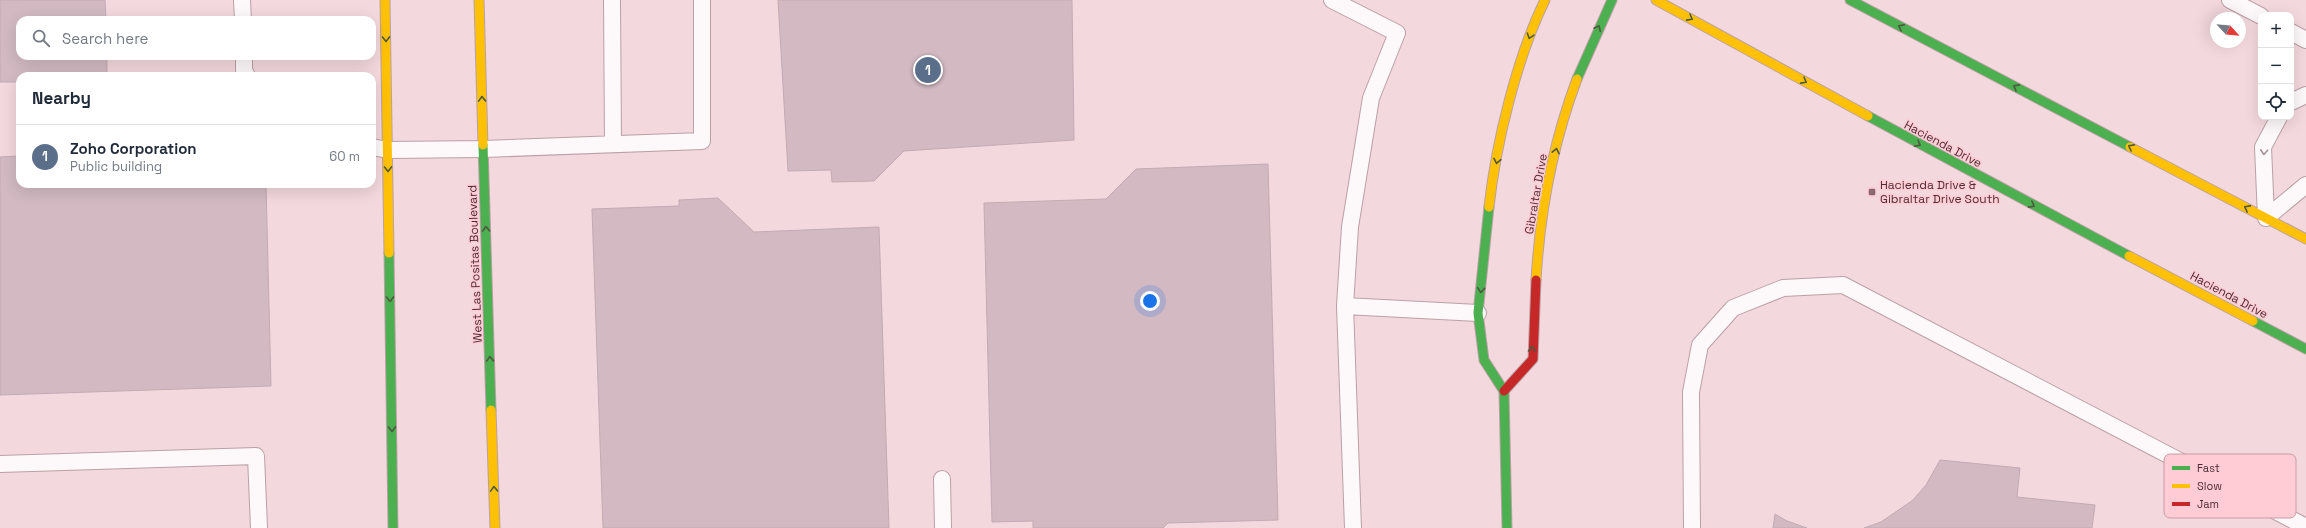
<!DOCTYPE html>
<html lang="en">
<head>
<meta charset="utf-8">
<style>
  :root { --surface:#fff; --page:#f2f2f3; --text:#1f2937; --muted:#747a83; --line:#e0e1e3; --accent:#87696f }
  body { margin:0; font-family:"Space Grotesk",sans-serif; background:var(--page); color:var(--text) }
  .controls { position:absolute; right:12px; top:12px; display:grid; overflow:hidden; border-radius:8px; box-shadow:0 4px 16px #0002 }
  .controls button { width:36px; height:36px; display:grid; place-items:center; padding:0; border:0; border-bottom:1px solid var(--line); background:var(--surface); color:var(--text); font:20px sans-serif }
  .compass { position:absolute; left:2210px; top:12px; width:36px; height:36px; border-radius:50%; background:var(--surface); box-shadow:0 4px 16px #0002; rotate:116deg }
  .you { position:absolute; left:1150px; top:301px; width:14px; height:14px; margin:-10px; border:3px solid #fff; border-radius:50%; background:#1a73e8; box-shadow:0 0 0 6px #1a73e833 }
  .badge { display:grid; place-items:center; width:26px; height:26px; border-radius:50%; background:var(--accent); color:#fff; font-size:13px; font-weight:700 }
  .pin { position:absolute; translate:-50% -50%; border:2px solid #fff; box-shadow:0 1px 4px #0006 }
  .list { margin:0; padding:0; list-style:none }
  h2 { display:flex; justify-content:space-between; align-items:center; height:52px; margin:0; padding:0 16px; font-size:17px }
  h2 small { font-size:13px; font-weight:400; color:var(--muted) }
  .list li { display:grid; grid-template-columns:26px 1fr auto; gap:12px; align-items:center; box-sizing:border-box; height:64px; padding:0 16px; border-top:1px solid var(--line) }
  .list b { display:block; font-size:15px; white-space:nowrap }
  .list p { margin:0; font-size:13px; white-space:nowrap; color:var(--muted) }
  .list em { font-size:13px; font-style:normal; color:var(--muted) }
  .icon { flex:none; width:22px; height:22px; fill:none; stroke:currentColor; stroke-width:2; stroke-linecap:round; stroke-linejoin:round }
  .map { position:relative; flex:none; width:2306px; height:528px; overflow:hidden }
  .search { position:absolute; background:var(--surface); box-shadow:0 4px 16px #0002; left:16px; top:16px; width:360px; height:44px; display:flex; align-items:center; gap:10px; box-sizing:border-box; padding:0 14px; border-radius:12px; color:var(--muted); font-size:15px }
  .panel { position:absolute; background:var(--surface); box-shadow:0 4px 16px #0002; left:16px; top:72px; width:360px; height:116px; border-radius:12px }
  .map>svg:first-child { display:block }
  .building { fill:#d2b9c2; stroke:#c3aab3 }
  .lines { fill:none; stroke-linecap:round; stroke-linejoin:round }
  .lane-casing { stroke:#bba0a6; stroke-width:18 }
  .fast-casing { stroke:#bba0a6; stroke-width:11 }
  .slow-casing { stroke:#bba0a6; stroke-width:11 }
  .jam-casing { stroke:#bba0a6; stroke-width:11 }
  .lane { stroke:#fdf9fa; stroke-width:16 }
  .fast { stroke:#4caf50; stroke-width:9 }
  .slow { stroke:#ffc107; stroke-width:9 }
  .jam { stroke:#c62828; stroke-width:9 }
  .oneway { stroke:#4d5a3e }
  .oneway2 { stroke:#a59397 }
  .poi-dot { fill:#87696f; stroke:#ffccd5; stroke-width:1.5 }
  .labels { text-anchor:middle; stroke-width:3; stroke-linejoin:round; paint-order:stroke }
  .street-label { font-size:12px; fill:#4d2d34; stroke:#ffccd5 }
  .poi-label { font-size:12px; fill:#4d2d34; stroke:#ffccd5; text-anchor:start }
  .key { fill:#ffccd5; stroke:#ca9ca5; stroke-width:1 }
  .key-label { font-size:11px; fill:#4d2d34 }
</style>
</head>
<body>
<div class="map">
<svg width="2306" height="528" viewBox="0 0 2306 528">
  <rect width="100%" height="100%" fill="#f3d8dd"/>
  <path class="building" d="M0 0H105L106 20H20V56H107V76H20V82H0Z
    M778 0H1072L1074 140 904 151 874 181 832 182 831 170 788 171Z
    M20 156V184H266L271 386 0 395V157Z
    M1268 164 1278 520 1168 523 1163 528H1033V521L992 522 984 203 1106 199 1136 169Z
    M718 198 754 232 879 227 889 528H603L592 209 679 206V200Z
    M1940 460 2020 468 2017 497 2095 505 2092 528H1864L1881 522 1913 500 1926 485Z
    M1775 514 1787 521 1807 528H1773Z"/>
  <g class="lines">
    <defs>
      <path id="lane" d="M242 0 243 20
        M612 0 613 144
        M1332 0 1397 33 1371 98 1350 227 1345 306 1353 528
        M2230 0 2261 16
        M2291 32 2306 40
        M244 56V70L247 76
        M2291 102 2306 95
        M2279 117 2263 147 2266 218 2306 185
        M372 147 388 150 484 149 702 141V0
        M1345 306 1478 313
        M0 464 256 456 259 528
        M942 479 943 528
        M1692 528 1691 392 1700 345 1733 308 1783 288 1843 285 2306 527"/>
      <path id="fast" d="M1850 0 2130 147
        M1577 79 1612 0
        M1868 116 2129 256
        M483 145 491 410
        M1489 207 1478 313 1484 360 1504 391 1507 528
        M389 253 393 528
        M2253 321 2306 349"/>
      <path id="slow" d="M385 0 389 253
        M479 0 483 145
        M1656 0 1868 116
        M2130 147 2306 239
        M1489 207C1496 143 1517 57 1545 0
        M2129 256 2253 321
        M1536 280C1540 211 1553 143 1577 79
        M491 410 495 528"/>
      <path id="jam" d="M1504 391 1533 359 1536 280"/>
    </defs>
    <use href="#lane" class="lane-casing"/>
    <use href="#fast" class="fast-casing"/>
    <use href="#slow" class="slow-casing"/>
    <use href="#jam" class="jam-casing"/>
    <use href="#lane" class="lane"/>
    <use href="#fast" class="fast"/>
    <use href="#slow" class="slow"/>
    <use href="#jam" class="jam"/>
  </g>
  <defs><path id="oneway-chevron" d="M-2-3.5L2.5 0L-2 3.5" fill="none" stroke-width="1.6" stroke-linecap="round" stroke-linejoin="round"/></defs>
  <g class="oneway">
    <use href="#oneway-chevron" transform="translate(1690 18) rotate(29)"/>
    <use href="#oneway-chevron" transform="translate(1901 27) rotate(-152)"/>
    <use href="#oneway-chevron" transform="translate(1598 28) rotate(-64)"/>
    <use href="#oneway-chevron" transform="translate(1530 36) rotate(108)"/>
    <use href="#oneway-chevron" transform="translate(386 39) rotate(89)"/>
    <use href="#oneway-chevron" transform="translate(1804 81) rotate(29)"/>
    <use href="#oneway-chevron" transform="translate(2016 87) rotate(-152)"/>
    <use href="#oneway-chevron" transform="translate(482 99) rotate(-92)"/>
    <use href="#oneway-chevron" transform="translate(1918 144) rotate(29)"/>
    <use href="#oneway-chevron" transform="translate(2131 147) rotate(-152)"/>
    <use href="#oneway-chevron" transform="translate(1556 151) rotate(-78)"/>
    <use href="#oneway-chevron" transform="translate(1497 161) rotate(101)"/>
    <use href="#oneway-chevron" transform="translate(388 169) rotate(89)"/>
    <use href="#oneway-chevron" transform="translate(2032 205) rotate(28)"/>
    <use href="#oneway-chevron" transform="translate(2247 208) rotate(-152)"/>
    <use href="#oneway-chevron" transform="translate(486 229) rotate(-92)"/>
    <use href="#oneway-chevron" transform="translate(1481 290) rotate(96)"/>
    <use href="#oneway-chevron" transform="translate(390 299) rotate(89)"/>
    <use href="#oneway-chevron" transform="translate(1532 349) rotate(-90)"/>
    <use href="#oneway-chevron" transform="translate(490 359) rotate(-92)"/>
    <use href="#oneway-chevron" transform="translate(392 429) rotate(89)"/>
    <use href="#oneway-chevron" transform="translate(494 489) rotate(-92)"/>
  </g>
  <use class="oneway2" href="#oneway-chevron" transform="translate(2264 152) rotate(93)"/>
  <rect class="poi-dot" x="1868" y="188" width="8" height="8" rx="2"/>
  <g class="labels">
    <g class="street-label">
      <text transform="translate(1943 144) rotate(28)" y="4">Hacienda Drive</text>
      <text transform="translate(1536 194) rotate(-80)" y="4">Gibraltar Drive</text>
      <text transform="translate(475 264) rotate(-92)" y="4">West Las Positas Boulevard</text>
      <text transform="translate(2229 295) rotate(28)" y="4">Hacienda Drive</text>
    </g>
    <g class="poi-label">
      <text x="1880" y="189">Hacienda Drive &amp;<tspan x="1880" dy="14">Gibraltar Drive South</tspan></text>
    </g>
  </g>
  <rect x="2164" y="454" width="132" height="64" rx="6" class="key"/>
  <rect x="2172" y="466" width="18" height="4" fill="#4caf50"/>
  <rect x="2172" y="484" width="18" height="4" fill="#ffc107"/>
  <rect x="2172" y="502" width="18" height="4" fill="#c62828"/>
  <g class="key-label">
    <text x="2197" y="472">Fast</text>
    <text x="2197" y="490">Slow</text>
    <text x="2197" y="508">Jam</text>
  </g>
</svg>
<div class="controls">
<button>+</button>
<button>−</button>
<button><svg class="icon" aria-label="locate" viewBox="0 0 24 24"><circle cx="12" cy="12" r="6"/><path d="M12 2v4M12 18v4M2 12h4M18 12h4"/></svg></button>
</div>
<svg class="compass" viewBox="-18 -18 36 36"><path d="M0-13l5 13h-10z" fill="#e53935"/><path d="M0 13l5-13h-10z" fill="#747a83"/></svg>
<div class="you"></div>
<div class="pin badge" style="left:928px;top:70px;background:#5c6f8a">1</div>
<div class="search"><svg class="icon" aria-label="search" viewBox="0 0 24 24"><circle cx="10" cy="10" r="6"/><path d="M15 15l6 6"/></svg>Search here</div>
<section class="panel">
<h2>Nearby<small></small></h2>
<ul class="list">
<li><span class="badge" style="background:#5c6f8a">1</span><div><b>Zoho Corporation</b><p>Public building</p></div><em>60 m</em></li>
</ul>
</section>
</div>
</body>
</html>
